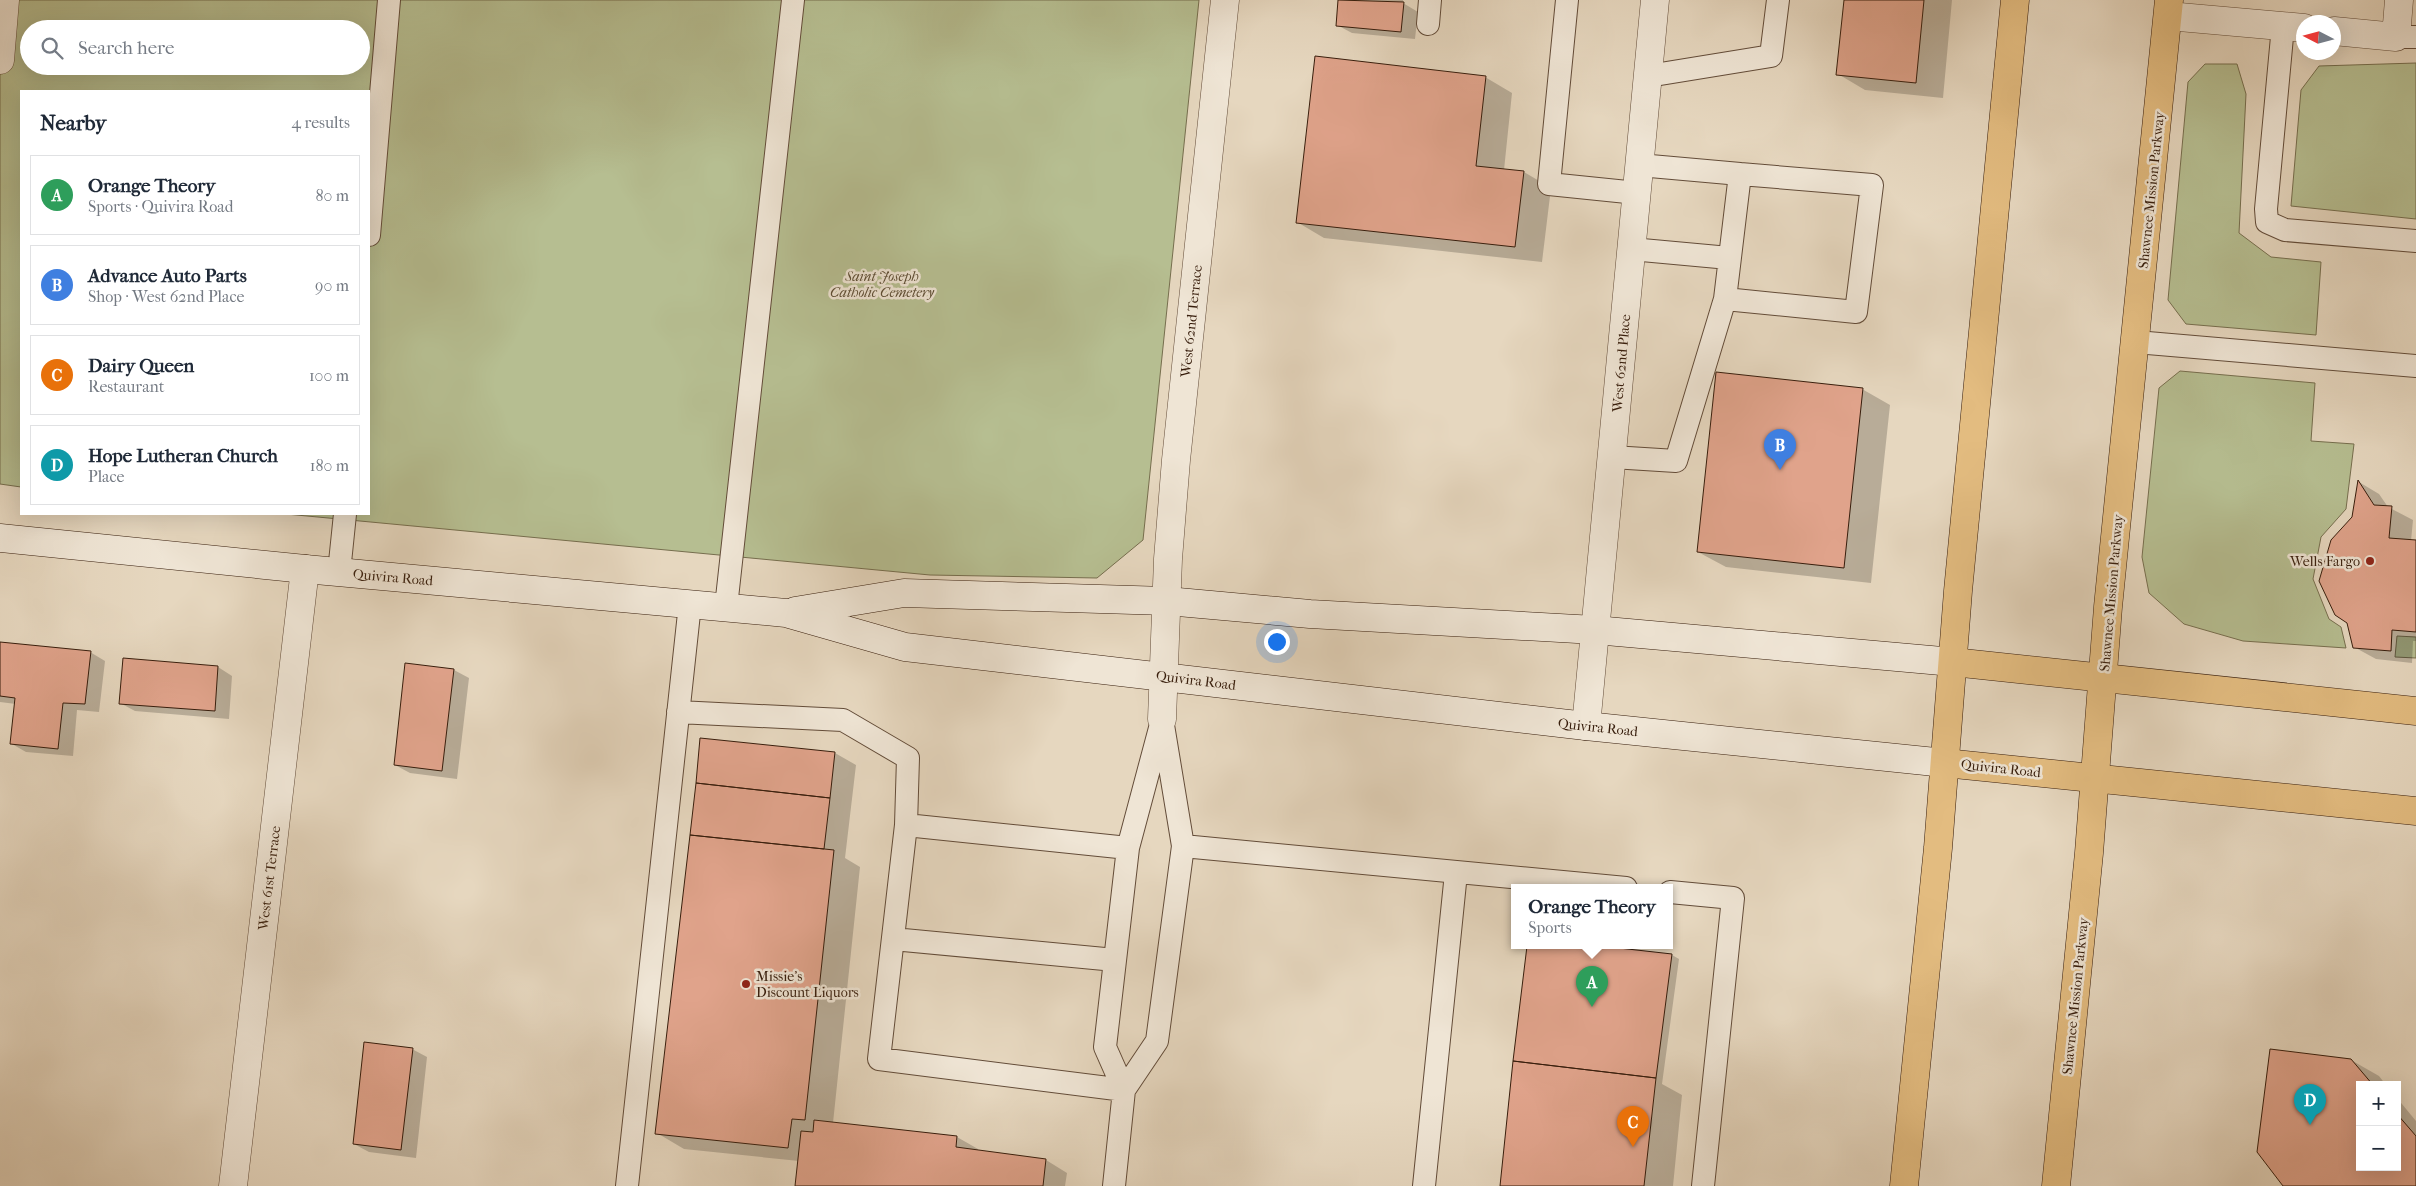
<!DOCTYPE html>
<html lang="en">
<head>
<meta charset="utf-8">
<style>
  :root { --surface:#fff; --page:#f2f2f3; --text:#1f2937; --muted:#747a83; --line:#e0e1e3; --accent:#111827 }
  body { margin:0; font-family:"IM FELL French Canon",serif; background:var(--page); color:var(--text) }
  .controls { position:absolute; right:15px; bottom:15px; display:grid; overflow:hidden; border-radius:0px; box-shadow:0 5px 20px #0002 }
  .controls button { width:45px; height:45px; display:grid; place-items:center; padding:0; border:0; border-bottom:1px solid var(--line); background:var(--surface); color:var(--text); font:25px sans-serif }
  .compass { position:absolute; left:2296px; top:15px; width:45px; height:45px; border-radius:50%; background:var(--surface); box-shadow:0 5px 20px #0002; rotate:276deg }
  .you { position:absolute; left:1276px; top:641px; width:18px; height:18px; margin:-12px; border:4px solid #fff; border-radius:50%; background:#1a73e8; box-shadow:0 0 0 8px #1a73e833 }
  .badge { display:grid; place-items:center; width:32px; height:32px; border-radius:50%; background:var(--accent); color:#fff; font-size:16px; font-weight:700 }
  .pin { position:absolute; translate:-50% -41px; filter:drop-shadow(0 1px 2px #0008) }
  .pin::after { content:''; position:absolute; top:26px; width:18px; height:15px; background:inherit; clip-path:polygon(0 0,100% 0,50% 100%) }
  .popup { position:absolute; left:1511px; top:884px; width:162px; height:65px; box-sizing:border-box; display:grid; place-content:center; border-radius:0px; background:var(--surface); filter:drop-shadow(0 1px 4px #0005); font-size:16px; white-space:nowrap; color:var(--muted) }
  .popup b { font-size:19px; color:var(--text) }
  .popup::after { content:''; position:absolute; left:50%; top:100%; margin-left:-10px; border:10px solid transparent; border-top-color:var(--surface) }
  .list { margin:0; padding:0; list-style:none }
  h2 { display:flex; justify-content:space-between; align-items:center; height:65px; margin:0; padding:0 20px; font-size:21px }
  h2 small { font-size:16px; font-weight:400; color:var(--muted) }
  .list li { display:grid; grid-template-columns:32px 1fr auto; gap:15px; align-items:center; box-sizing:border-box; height:80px; margin:0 10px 10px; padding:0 10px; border:1px solid var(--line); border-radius:0px }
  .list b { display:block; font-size:19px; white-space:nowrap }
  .list p { margin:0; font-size:16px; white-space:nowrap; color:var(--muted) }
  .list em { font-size:16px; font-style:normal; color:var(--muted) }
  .icon { flex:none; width:28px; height:28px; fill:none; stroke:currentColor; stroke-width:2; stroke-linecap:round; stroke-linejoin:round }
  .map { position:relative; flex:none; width:2416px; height:1186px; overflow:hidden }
  .search { position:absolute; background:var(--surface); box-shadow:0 5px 20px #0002; left:20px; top:20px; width:350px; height:55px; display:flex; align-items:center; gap:12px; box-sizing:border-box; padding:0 18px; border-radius:28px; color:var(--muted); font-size:19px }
  .panel { position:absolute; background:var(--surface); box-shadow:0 5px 20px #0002; left:20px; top:90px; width:350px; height:425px; border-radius:0px }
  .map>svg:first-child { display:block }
  .green { fill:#b6be91; stroke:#766e4e; fill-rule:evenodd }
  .shadow { fill:#0003 }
  .building { fill:#e0a38b; stroke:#371d0c }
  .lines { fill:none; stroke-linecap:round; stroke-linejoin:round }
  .lane-casing { stroke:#634c39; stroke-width:24 }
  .street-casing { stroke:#634c39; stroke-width:29 }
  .secondary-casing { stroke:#371d0c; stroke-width:29 }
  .primary-casing { stroke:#371d0c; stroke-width:29 }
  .highway-casing { stroke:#371d0c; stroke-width:29 }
  .lane { stroke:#efe5d5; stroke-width:22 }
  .street { stroke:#efe5d5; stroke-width:28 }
  .secondary { stroke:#efe5d5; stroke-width:28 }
  .primary { stroke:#e3bc80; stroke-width:28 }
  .highway { stroke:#e3bc80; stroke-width:28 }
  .poi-dot { fill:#8f2418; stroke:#efe5d5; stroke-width:2 }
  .labels { text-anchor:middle; stroke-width:5; stroke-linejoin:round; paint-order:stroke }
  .street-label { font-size:14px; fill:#371d0c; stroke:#efe5d5 }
  .park-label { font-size:14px; font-style:italic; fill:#5d4d34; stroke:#efe5d5 }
  .poi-label { font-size:14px; fill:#371d0c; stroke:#efe5d5; text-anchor:end }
</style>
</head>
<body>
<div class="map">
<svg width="2416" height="1186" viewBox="0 0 2416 1186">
  <rect width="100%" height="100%" fill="#e6d7bf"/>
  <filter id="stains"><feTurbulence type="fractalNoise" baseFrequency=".004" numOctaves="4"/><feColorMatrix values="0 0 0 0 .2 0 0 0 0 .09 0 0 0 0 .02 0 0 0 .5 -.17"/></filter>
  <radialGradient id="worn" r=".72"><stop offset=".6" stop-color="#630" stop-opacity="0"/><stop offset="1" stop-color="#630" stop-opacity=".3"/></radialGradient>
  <path class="green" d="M0 0H1199L1143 540 1097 578 930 575 286 514H369V91H21V487L0 484ZM29 29H361V66H29Z
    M2416 63V219L2291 206 2301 90 2319 66Z
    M2205 64H2237L2246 94 2239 233 2271 257 2321 262 2316 335 2186 324 2168 300 2188 82Z
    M2180 371 2315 383 2311 441 2354 444 2346 509 2321 537 2313 579 2329 619 2341 627 2346 648 2243 641 2184 624 2149 593 2142 557 2159 388Z
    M2397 636 2416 637V658L2395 657Z"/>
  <path class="shadow" d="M1339 0H1403V3L1418 12 1415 39 1352 33 1337 25Z
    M1845 0H1952L1943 98 1865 90 1838 74Z
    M1485 77 1512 93 1504 170 1524 172 1551 188 1542 262 1324 238 1297 222Z
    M1862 389 1890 405 1871 583 1726 567 1698 552Z
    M2359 482 2379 494 2388 507 2413 520 2411 541H2416V641H2413L2412 663 2376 659 2354 647V517Z
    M0 643 90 652 105 661 99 712 77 710 73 756 26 752 12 744 16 704 0 702Z
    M406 665 454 670 469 678 457 779 410 773 395 765Z
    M218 667 232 676 229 719 135 711 120 703Z
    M835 753 856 765 845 858 860 867 833 1123 957 1137 978 1149V1152L1046 1160 1067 1173 1065 1186H796L799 1161 684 1149 657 1133Z
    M1529 946H1589L1672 955 1679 959 1662 1084 1682 1095 1673 1186H1501Z
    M412 1049 427 1057 416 1158 369 1152 354 1144Z
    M2351 1060 2379 1076 2386 1085H2360V1167H2397V1098L2416 1121V1186H2285Z"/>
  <path class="building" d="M1338 0 1404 2 1401 32 1336 26Z
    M1844 0H1924L1916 83 1836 75Z
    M1315 56 1486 76 1476 166 1524 171 1515 247 1296 223Z
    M1716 372 1863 388 1844 568 1697 552Z
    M2358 480 2374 505 2392 506 2389 538 2416 540V632L2392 630 2391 651 2353 648 2347 623 2335 615 2319 581 2331 540 2352 517Z
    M0 642 91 651 85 704 63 703 58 749 10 744 15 698 0 696Z
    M123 658 218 666 215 711 119 704Z
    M405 663 454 669 442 771 394 765Z
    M700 738 835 752 830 798 696 783Z
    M696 783 830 798 824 849 690 835Z
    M690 835 834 850 805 1120 792 1119 788 1148 655 1134Z
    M1527 946H1601L1672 954 1656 1078 1513 1061Z
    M364 1042 413 1048 401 1150 353 1144Z
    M2270 1049 2351 1059 2373 1085H2360V1167H2397V1114L2416 1136V1186H2283L2257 1152Z
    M1513 1061 1656 1078 1644 1186H1500Z
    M814 1120 957 1136 956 1147 1046 1159 1043 1186H795L801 1131 813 1132Z"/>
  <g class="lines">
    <defs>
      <path id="lane" d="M1567 0 1549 184 1637 193
        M1428 24 1430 0
        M2283 26 2266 209 2267 222 2285 230 2416 241
        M2396 37H2416
        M1648 76 1771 56 1778 0
        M1639 165 1740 174
        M369 235 389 0
        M1631 249 1729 258
        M2136 342 2416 366
        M1612 457 1676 461 1725 299 1740 174 1872 185 1856 312 1725 299
        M339 572 345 514
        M726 607 793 0
        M678 712 843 720 908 758 906 825 1128 848
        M906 825 879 1059 1124 1090
        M1183 846 1626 888
        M1670 892 1733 898 1703 1186
        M893 939 1115 960
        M1124 1090 1105 1047 1128 848 1160 728
        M627 1186 690 604
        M1114 1186 1124 1090 1157 1041 1183 846 1162 719
        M1424 1186 1456 873"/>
      <path id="street" d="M2168 16 2304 28
        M2334 31 2396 37 2399 0
        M0 60 5 0
        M1162 719 1168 559 1176 460 1225 0
        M1586 726 1655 0
        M233 1186 305 569"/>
      <path id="secondary" d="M0 538 305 569 786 613 905 647 1586 726 1945 763
        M795 611 904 593 1167 601 1310 614 1595 630 1953 662"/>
      <path id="primary" d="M1953 662 2416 711
        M1945 763 2416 811"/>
      <path id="highway" d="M1904 1186 1938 848 1958 591 2015 0
        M2056 1186 2089 853 2108 607 2169 0"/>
    </defs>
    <use href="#lane" class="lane-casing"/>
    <use href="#street" class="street-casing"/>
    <use href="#secondary" class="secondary-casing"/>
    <use href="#primary" class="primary-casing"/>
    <use href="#highway" class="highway-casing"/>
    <use href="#lane" class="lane"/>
    <use href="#street" class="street"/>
    <use href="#secondary" class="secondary"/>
    <use href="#primary" class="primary"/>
    <use href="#highway" class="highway"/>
  </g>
  <g class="poi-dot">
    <circle cx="2370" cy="561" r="5"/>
    <circle cx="746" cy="984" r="5"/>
  </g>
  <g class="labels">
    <g class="street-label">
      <text transform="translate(2151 190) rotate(-84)" y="5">Shawnee Mission Parkway</text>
      <text transform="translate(1191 321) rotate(-84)" y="5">West 62nd Terrace</text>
      <text transform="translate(1621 363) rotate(-85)" y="5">West 62nd Place</text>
      <text transform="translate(393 577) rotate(5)" y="5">Quivira Road</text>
      <text transform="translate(2111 593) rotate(-85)" y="5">Shawnee Mission Parkway</text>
      <text transform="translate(1196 680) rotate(7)" y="5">Quivira Road</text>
      <text transform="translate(1598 727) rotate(6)" y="5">Quivira Road</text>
      <text transform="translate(2001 768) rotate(6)" y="5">Quivira Road</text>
      <text transform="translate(269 878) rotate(-83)" y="5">West 61st Terrace</text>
      <text transform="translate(2075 996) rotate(-84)" y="5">Shawnee Mission Parkway</text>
    </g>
    <g class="park-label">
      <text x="882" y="281">Saint Joseph<tspan x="882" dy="16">Catholic Cemetery</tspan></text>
    </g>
    <g class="poi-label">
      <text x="2360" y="566">Wells Fargo</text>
      <text x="756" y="981" text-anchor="start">Missie's<tspan x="756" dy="16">Discount Liquors</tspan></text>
    </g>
  </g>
  <rect width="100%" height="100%" filter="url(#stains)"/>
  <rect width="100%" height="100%" fill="url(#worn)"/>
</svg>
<div class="controls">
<button>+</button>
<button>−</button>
</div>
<svg class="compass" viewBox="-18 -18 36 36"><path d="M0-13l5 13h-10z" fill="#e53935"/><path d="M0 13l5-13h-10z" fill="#747a83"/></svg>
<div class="you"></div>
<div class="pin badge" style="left:1592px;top:1007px;background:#2e9e5b">A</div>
<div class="popup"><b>Orange Theory</b>Sports</div>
<div class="pin badge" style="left:1780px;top:470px;background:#3f7fe0">B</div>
<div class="pin badge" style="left:1633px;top:1147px;background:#e8710a">C</div>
<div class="pin badge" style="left:2310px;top:1125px;background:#0f9aa8">D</div>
<div class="search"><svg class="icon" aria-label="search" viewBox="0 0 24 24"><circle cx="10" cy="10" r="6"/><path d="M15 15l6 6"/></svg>Search here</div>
<section class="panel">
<h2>Nearby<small>4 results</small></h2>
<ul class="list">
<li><span class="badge" style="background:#2e9e5b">A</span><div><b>Orange Theory</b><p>Sports · Quivira Road</p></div><em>80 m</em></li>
<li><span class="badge" style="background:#3f7fe0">B</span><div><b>Advance Auto Parts</b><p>Shop · West 62nd Place</p></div><em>90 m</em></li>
<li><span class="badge" style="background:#e8710a">C</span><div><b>Dairy Queen</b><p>Restaurant</p></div><em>100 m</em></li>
<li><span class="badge" style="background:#0f9aa8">D</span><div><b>Hope Lutheran Church</b><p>Place</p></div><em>180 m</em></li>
</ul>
</section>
</div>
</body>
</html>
